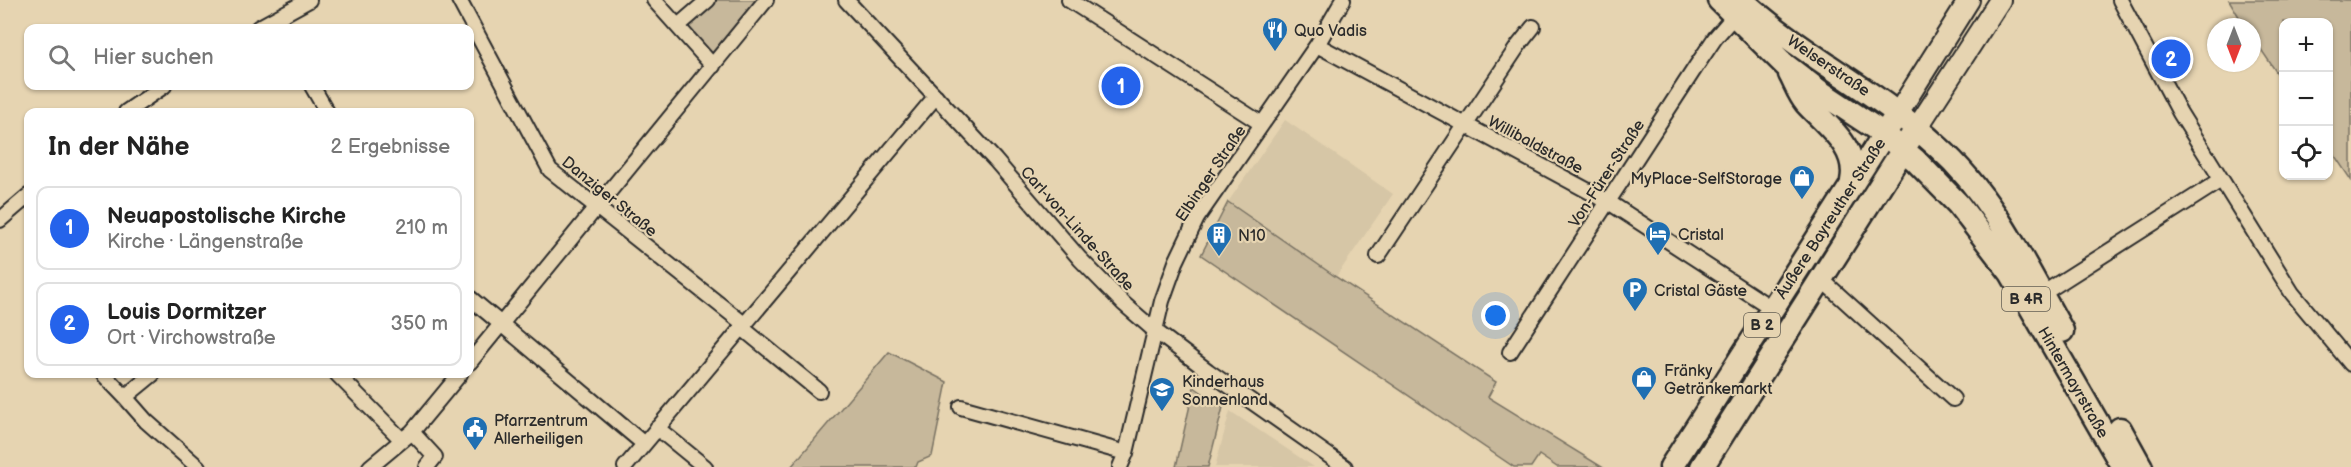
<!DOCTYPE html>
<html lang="de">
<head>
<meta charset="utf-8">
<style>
  :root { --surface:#fff; --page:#f2f2f2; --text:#222; --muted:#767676; --line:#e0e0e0; --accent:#2563eb }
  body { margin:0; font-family:"Balsamiq Sans",sans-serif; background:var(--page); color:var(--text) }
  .controls { position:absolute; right:18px; top:18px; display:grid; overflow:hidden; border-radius:12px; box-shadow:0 2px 4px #0004 }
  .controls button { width:54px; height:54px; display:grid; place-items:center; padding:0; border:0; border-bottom:2px solid var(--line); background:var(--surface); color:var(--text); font:30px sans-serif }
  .compass { position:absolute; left:2207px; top:18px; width:54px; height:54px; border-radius:50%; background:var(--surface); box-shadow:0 2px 4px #0004; rotate:180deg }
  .you { position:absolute; left:1496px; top:316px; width:21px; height:21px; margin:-15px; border:4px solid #fff; border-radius:50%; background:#1a73e8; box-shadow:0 0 0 9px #1a73e833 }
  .badge { display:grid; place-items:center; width:39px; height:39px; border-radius:50%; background:var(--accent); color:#fff; font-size:20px; font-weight:700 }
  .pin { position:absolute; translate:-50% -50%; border:3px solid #fff; box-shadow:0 2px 6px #0006 }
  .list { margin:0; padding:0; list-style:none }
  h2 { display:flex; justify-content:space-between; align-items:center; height:78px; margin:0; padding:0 24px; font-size:26px }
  h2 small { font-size:20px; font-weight:400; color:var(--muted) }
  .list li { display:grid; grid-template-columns:39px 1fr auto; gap:18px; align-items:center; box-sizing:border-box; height:84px; margin:0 12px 12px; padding:0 12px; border:2px solid var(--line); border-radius:12px }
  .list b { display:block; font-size:22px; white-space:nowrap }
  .list p { margin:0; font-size:20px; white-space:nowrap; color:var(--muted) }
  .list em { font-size:20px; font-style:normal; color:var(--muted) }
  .icon { flex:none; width:33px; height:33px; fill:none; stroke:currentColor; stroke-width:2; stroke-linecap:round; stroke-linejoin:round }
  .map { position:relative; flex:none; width:2351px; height:467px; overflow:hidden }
  .search { position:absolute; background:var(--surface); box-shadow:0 2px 4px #0004; left:24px; top:24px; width:450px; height:66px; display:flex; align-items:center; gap:15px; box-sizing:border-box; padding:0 21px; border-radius:12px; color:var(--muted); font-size:22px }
  .panel { position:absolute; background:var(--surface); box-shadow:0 2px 4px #0004; left:24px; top:108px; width:450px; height:270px; border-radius:12px }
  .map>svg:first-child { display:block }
  .built { fill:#d6c6a6 }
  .green { fill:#c7b89b; stroke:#797263; stroke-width:1.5 }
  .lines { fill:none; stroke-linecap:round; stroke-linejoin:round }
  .minor-casing { stroke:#2b2b2b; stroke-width:18 }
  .secondary-casing { stroke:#2b2b2b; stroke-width:24 }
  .primary-casing { stroke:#2b2b2b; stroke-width:27 }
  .minor { stroke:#e6d4b1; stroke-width:14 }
  .secondary { stroke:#e6d4b1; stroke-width:20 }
  .primary { stroke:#e6d4b1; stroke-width:22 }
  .labels { text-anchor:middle; stroke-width:4.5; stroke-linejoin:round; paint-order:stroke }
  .shield { fill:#e6d4b1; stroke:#635e53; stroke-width:1.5 }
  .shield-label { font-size:15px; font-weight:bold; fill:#2b2b2b }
  .poi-label { font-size:16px; fill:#2b2b2b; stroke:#e6d4b1; text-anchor:start }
  .street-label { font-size:16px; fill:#2b2b2b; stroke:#e6d4b1 }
</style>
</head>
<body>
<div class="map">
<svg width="2351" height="467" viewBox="0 0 2351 467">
  <rect width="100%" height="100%" fill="#e6d4b1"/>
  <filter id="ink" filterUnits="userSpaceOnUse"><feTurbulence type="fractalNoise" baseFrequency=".0167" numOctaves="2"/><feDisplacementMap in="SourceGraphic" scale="12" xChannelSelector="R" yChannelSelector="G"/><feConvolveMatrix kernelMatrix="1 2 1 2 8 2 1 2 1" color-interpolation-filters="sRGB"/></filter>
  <g filter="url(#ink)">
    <path class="built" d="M1285 120 1393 194 1336 277 1228 202Z
      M1230 411 1314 467H1215Z"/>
    <path class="green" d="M716 0H763L716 54 711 55 689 29 691 22Z
      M2229 0H2351V180L2329 147 2328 22H2284L2283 82 2252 36V27H2245Z
      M1873 164 1877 168 1747 373H1742Z
      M1228 202 1336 277 1496 382 1488 397 1602 467H1557L1539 455 1531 467H1514L1201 255Z
      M889 352 947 382 932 456 918 462 916 467H791Z
      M1194 387 1223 407 1208 467H1176Z
      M1734 387 1735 392 1726 408 1718 429 1694 467H1680Z"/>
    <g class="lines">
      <defs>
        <path id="minor" d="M459 0 550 170 744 324
          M654 0 713 66
          M846 0 995 160 1080 259 1124 304 1154 330 1208 371 1345 467
          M1069 0 1262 124
          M2120 0 2180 113 2292 293 2351 364
          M678 26 708 0
          M258 28 309 0
          M1317 45 1607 201 1773 309
          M312 86 327 112
          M126 112 164 86
          M0 220 28 196
          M1378 256 1518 46 1533 27
          M1821 279 1953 399
          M2042 294 2221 180
          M470 298 644 444
          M741 327 819 391
          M1510 352 1695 68 1715 38 1734 16
          M470 362 766 0
          M103 374 125 397
          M153 374 125 397 146 421 198 467
          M337 374 401 439
          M961 407 1126 453
          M657 428 705 467
          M412 432 435 457 427 467
          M370 467 412 432 460 374
          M625 467 936 96
          M1120 467 1126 453 1162 301 1176 262 1197 218 1317 45 1343 0"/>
        <path id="secondary" d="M1898 113 1969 0
          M1917 128 2000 0"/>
        <path id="primary" d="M1719 0 1785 65 1819 91 1884 134 1915 160 1958 204 2011 273 2123 467
          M1742 0C1802 56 1878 91 1938 147 1994 197 2025 266 2062 331
          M1790 74C1795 83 1799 95 1806 103 1826 125 1859 148 1852 181
          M2120 429 2141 467
          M1671 467 1892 122
          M1702 467 1911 137"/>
      </defs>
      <use href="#minor" class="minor-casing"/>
      <use href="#secondary" class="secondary-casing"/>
      <use href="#primary" class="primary-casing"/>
      <use href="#minor" class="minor"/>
      <use href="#secondary" class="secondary"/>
      <use href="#primary" class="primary"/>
    </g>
  </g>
  <defs>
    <symbol id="restaurant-pin" viewBox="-11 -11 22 30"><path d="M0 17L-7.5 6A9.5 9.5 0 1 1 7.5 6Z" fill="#1f6fb2" stroke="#e6d4b1"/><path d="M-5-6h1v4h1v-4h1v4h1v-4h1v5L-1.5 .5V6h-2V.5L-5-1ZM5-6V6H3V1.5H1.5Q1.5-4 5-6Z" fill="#fff"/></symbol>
    <symbol id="shop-pin" viewBox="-11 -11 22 30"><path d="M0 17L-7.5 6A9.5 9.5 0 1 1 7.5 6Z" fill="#1f6fb2" stroke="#e6d4b1"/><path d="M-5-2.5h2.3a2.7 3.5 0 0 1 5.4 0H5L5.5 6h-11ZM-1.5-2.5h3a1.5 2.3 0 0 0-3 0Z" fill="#fff"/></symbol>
    <symbol id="hotel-pin" viewBox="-11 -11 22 30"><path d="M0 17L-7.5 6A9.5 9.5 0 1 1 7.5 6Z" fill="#1f6fb2" stroke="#e6d4b1"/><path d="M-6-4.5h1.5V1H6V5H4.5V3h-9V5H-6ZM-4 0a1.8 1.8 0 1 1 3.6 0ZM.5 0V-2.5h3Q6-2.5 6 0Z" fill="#fff"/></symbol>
    <symbol id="building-pin" viewBox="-11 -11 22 30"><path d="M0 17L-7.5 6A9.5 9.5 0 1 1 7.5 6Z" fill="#1f6fb2" stroke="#e6d4b1"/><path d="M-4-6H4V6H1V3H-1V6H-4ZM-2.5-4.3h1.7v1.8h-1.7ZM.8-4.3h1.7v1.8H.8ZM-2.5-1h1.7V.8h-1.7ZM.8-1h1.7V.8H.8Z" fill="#fff"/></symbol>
    <symbol id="parking-pin" viewBox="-11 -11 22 30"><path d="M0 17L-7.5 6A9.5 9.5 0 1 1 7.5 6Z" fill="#1f6fb2" stroke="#e6d4b1"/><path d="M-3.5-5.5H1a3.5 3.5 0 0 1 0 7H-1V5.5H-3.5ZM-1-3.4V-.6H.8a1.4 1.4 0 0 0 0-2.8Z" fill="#fff"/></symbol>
    <symbol id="school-pin" viewBox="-11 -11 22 30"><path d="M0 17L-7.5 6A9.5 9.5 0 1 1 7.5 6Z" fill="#1f6fb2" stroke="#e6d4b1"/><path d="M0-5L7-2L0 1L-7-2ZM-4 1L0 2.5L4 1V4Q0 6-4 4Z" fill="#fff"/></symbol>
    <symbol id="civic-pin" viewBox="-11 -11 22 30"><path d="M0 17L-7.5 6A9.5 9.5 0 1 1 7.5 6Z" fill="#1f6fb2" stroke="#e6d4b1"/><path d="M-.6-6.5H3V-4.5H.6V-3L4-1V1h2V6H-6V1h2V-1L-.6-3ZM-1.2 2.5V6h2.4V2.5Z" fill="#fff"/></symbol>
  </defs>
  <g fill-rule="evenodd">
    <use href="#restaurant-pin" x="1260" y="15" width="30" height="40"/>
    <use href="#shop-pin" x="1787" y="163" width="30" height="40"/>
    <use href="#hotel-pin" x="1643" y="219" width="30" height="40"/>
    <use href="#building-pin" x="1204" y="220" width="30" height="40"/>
    <use href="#parking-pin" x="1620" y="275" width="30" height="40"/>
    <use href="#shop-pin" x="1629" y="364" width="30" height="40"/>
    <use href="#school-pin" x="1147" y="375" width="30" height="40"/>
    <use href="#civic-pin" x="460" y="414" width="30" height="40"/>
  </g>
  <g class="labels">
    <g class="shield">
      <rect x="2002" y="287" width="48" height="24" rx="4.5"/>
      <rect x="1744" y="313" width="36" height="24" rx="4.5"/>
    </g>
    <g class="shield-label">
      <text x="2026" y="304">B 4R</text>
      <text x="1762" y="330">B 2</text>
    </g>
    <g class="poi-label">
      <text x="1294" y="36">Quo Vadis</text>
      <text x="1782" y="184" text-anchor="end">MyPlace-SelfStorage</text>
      <text x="1678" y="240">Cristal</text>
      <text x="1238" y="241">N10</text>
      <text x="1654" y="296">Cristal Gäste</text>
      <text x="1664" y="376">Fränky<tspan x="1664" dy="18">Getränkemarkt</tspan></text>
      <text x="1182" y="387">Kinderhaus<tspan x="1182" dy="18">Sonnenland</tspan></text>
      <text x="494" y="426">Pfarrzentrum<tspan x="494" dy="18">Allerheiligen</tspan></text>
    </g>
    <g class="street-label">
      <text transform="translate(1829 65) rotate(34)" y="6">Welserstraße</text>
      <text transform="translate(1536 144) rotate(28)" y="6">Willibaldstraße</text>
      <text transform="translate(1210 173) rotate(-56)" y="6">Elbinger Straße</text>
      <text transform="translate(1606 173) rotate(-57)" y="6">Von-Fürer-Straße</text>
      <text transform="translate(610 196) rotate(39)" y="6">Danziger Straße</text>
      <text transform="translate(1830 218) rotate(-57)" y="6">Äußere Bayreuther Straße</text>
      <text transform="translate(1078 228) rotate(48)" y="6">Carl-von-Linde-Straße</text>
      <text transform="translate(2074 382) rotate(60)" y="6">Hintermayrstraße</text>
    </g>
  </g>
</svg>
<div class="controls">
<button>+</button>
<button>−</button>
<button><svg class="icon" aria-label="locate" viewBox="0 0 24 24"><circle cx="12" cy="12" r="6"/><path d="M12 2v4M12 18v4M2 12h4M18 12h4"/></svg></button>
</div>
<svg class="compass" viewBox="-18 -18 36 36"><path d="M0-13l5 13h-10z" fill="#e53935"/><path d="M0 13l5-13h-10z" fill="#767676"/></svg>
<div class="you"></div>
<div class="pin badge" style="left:1121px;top:86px">1</div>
<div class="pin badge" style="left:2171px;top:59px">2</div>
<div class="search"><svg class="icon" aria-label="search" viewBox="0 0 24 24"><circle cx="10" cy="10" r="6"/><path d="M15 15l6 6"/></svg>Hier suchen</div>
<section class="panel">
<h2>In der Nähe<small>2 Ergebnisse</small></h2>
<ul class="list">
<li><span class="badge">1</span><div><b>Neuapostolische Kirche</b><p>Kirche · Längenstraße</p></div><em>210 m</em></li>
<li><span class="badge">2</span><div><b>Louis Dormitzer</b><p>Ort · Virchowstraße</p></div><em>350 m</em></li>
</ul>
</section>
</div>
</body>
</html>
